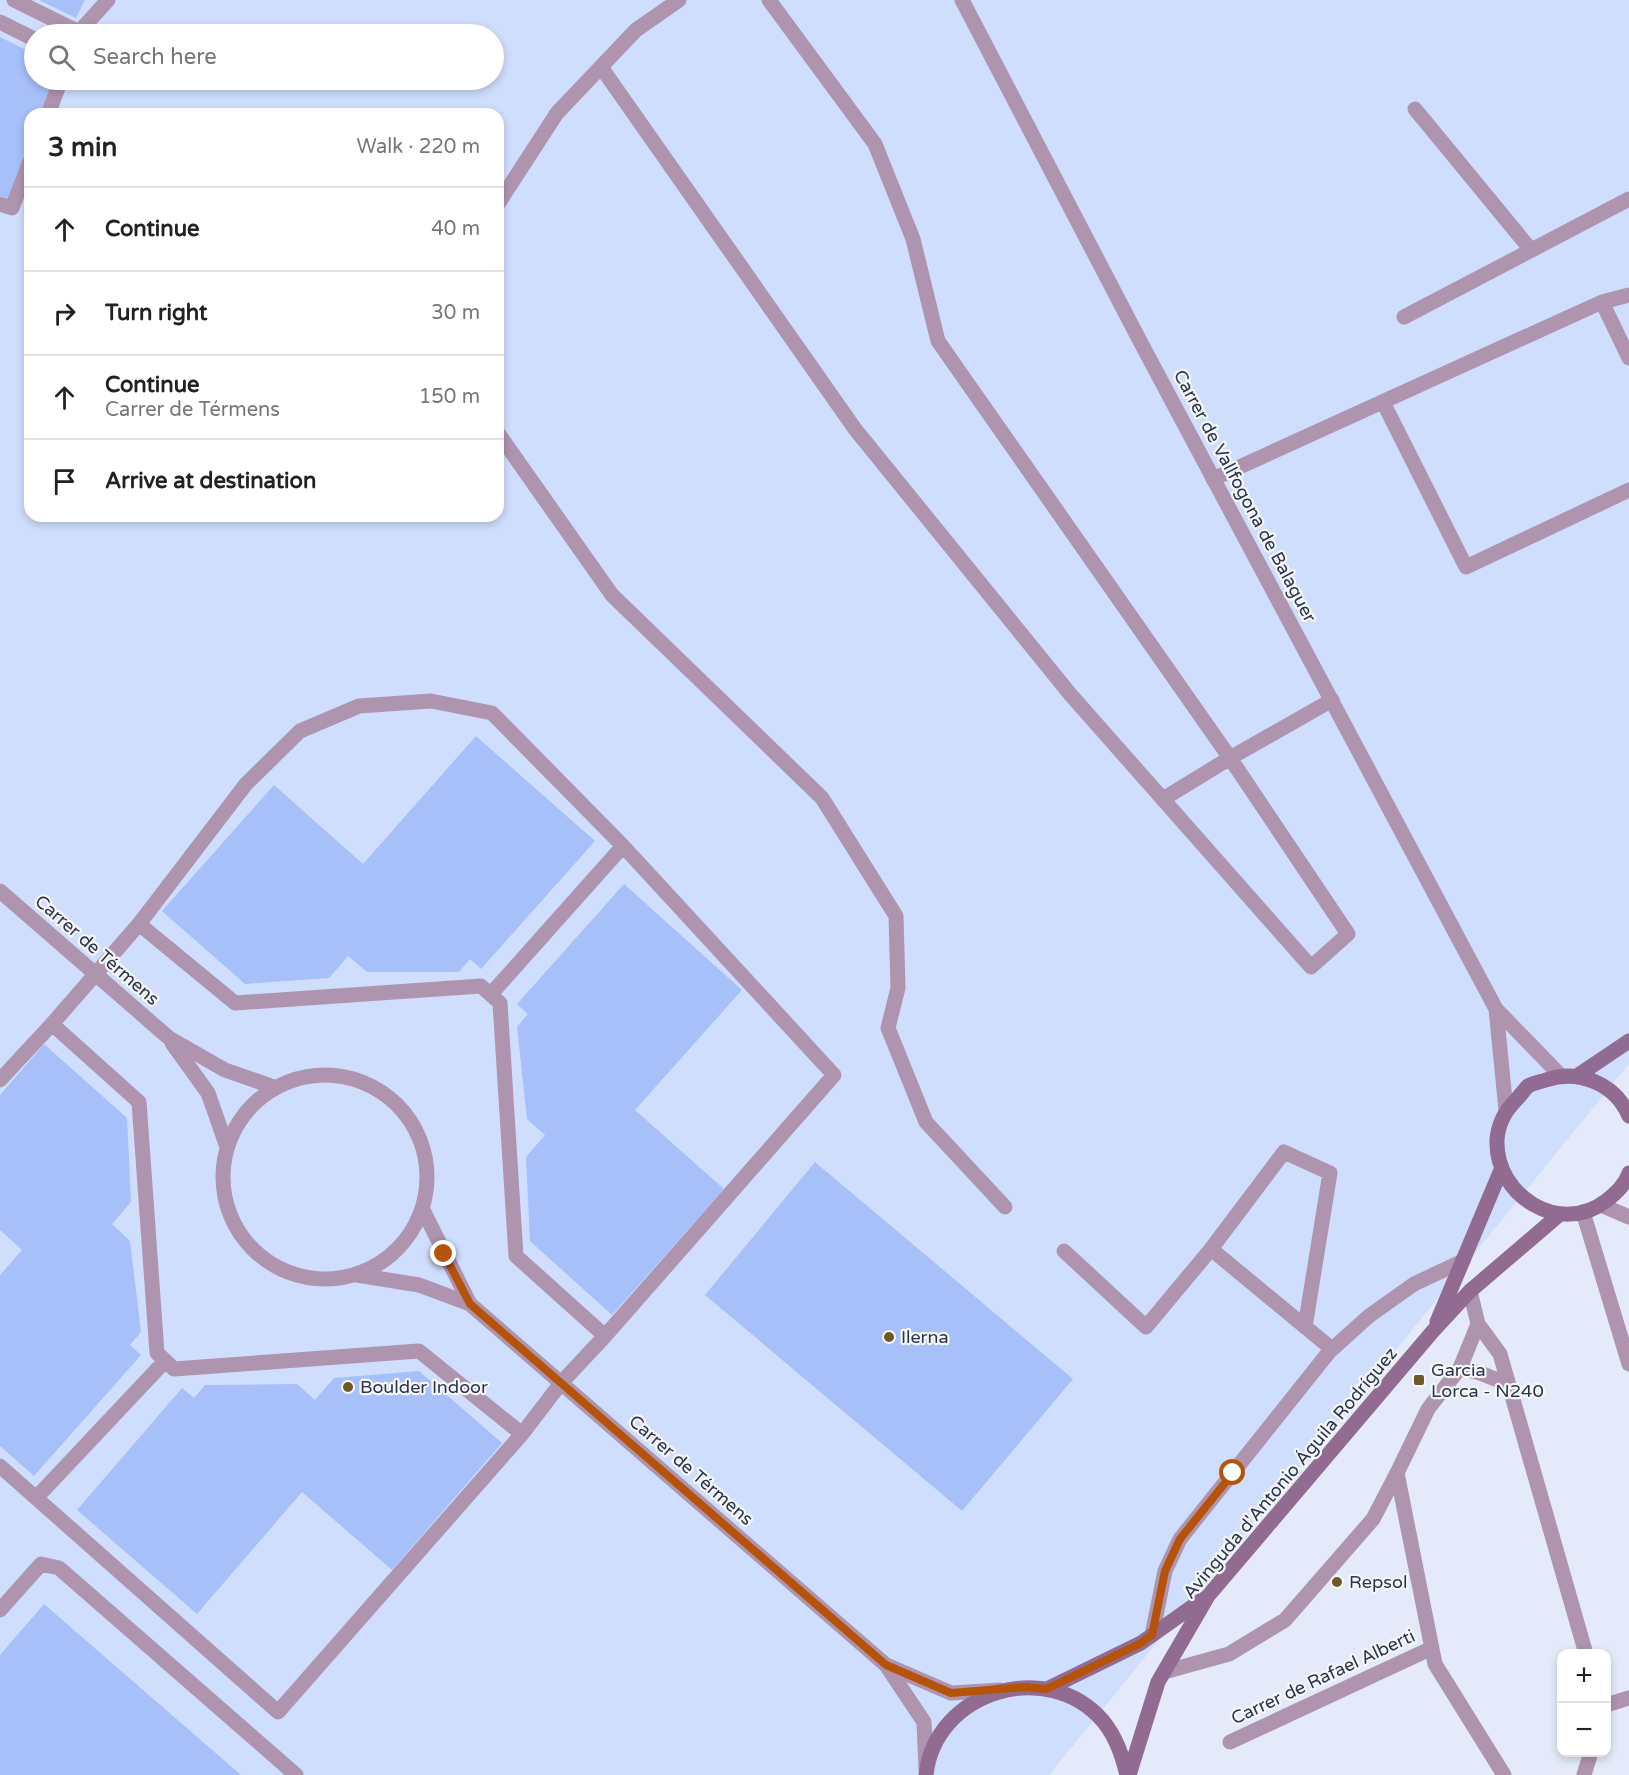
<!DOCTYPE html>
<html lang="en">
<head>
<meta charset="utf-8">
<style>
  :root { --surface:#fff; --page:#f6f6f6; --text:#222; --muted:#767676; --line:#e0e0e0 }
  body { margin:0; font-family:"Varela Round",sans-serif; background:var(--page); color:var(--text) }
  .controls { position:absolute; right:18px; bottom:18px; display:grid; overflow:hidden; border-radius:12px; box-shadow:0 3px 9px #0003 }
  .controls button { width:54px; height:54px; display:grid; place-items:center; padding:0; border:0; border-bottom:2px solid var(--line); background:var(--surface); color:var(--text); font:30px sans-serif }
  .stop { position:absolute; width:18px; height:18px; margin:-14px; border:4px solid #b45309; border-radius:50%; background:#fff }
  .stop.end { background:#b45309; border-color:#fff; box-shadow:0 2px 6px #0008 }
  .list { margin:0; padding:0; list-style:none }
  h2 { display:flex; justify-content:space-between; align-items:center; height:78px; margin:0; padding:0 24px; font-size:26px }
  h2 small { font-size:20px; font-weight:400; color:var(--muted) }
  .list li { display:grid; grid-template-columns:39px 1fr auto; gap:18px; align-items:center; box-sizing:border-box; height:84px; padding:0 24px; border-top:2px solid var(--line) }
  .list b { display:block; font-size:22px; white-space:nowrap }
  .list p { margin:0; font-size:20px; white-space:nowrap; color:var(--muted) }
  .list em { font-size:20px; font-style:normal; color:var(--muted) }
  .icon { flex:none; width:33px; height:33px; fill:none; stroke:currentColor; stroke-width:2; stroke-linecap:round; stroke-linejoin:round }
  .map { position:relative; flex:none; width:1629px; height:1775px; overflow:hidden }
  .search { position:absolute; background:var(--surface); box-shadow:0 3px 9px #0003; left:24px; top:24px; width:480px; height:66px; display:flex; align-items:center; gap:15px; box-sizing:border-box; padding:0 21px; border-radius:33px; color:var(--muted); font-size:22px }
  .panel { position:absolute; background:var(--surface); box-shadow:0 3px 9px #0003; left:24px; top:108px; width:480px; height:414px; border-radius:18px }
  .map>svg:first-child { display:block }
  .built { fill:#d0defe; fill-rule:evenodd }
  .building { fill:#a7c0fa }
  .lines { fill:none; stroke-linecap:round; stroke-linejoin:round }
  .lane { stroke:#af94af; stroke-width:15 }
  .street { stroke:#af94af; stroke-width:15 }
  .secondary { stroke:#916b91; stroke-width:15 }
  .route { stroke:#b45309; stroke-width:8 }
  .poi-dot { fill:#6e5929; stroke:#f7f7f7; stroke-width:2 }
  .labels { text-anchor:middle; stroke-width:4.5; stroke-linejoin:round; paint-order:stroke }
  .street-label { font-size:18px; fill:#283451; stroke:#f7f7f7 }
  .poi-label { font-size:18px; fill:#283451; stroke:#f7f7f7; text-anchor:start }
</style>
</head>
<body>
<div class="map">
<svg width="1629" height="1775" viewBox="0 0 1629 1775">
  <rect width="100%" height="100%" fill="#e4eaf9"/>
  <path class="built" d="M0 0H1629V1064L1049 1775H0ZM34 34H494V80H34ZM30 114H498V516H30Z"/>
  <path class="building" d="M39 0H85L76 18Z
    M0 37 34 54V80H53L40 114H30V140L8 198 0 196Z
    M476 736 595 841 481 969 470 959 459 972H367L348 956 329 978 245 984 162 911 274 785 363 864Z
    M624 884 742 990 635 1110 724 1189 612 1315 530 1241 526 1157 545 1135 527 1119 517 1027 528 1014 517 1004Z
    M44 1044 127 1118 131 1202 112 1224 130 1241 141 1332 130 1345 141 1355 34 1476 0 1446V1275L22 1250 0 1230V1095Z
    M815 1162 1073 1379 962 1511 705 1295Z
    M419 1371 502 1443 392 1570 302 1492 197 1614 77 1510 182 1388 194 1398 205 1385 297 1384 315 1400 334 1378Z
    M44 1604 241 1775H0V1655Z"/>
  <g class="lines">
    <path class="lane" d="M14 0 79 32 108 0
      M0 22 34 39
      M601 67 855 429 1070 694 1311 967 1348 934 1230 758 938 341 913 239 875 144 769 0
      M1415 109 1531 250
      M48 114 61 80
      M0 204 12 208 30 161
      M498 204 557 113 636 30 679 0
      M1602 302 1629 358
      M1404 317 1629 199
      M1383 402 1466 567 1629 490
      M498 433 612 595 822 798 896 916 898 988 888 1028 926 1122 1005 1207
      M1213 479 1602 302 1629 295
      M1163 799 1230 758 1332 700
      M139 924 235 1003 481 986 500 1003 516 1256 605 1336 561 1383 522 1434 419 1351 174 1369 157 1353 139 1102 52 1024Z
      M139 924 246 784 300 731 359 706 431 701 492 713 623 846 834 1075 605 1336
      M491 994 623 846
      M0 1080 52 1024
      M1211 1249 1284 1152 1330 1173 1305 1327
      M1064 1251 1146 1327 1211 1249 1332 1349
      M0 1466 278 1712 522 1434
      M36 1498 165 1361
      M0 1610 41 1564 59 1568 296 1775
      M1164 1672 1229 1654 1285 1620 1373 1519 1397 1473"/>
    <path class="street" d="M962 0 1141 343 1496 1009 1560 1075
      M0 891 169 1038 225 1070 274 1087
      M1496 1009 1506 1110
      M172 1043 208 1093 227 1147
      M223 1177a102 102 0 1 1 204 0a102 102 0 1 1-204 0Z
      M1601 1205 1629 1217
      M423 1210 470 1304
      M1583 1212 1629 1364
      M357 1275 419 1285 470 1304 886 1665 924 1722 926 1769
      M1470 1291 1478 1324 1460 1368 1428 1409 1397 1473 1435 1664 1504 1775
      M1478 1324 1500 1354 1586 1654
      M1460 1368 1480 1373 1508 1384
      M1152 1635 1165 1571 1180 1539 1329 1352 1369 1316 1414 1284 1463 1261
      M886 1665 951 1693 1000 1690
      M1606 1705 1629 1698
      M1230 1742 1432 1648
      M1584 1775 1591 1752"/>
    <path class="secondary" d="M1577 1076 1629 1041
      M1629 1116C1615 1083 1578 1069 1546 1080 1540 1082 1533 1083 1528 1086 1524 1090 1520 1096 1516 1100 1505 1111 1498 1124 1497 1140 1495 1196 1560 1236 1606 1201 1616 1193 1625 1185 1629 1173
      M1437 1322 1501 1170
      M1047 1689 1141 1643 1203 1599
      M926 1775C935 1691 1048 1657 1103 1721 1116 1737 1122 1755 1127 1775
      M1129 1775 1158 1682 1208 1596 1433 1331 1470 1291 1560 1214"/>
  </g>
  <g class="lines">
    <path class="route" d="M444 1254 470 1304 886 1665 951 1693 1024 1687 1047 1689 1141 1643 1152 1635 1165 1571 1180 1539 1233 1473"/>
  </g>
  <g class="poi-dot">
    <circle cx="889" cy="1337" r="6"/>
    <rect x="1413" y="1374" width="12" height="12" rx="3"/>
    <circle cx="348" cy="1387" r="6"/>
    <circle cx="1337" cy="1582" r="6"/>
  </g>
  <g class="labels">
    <g class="street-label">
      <text transform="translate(1245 496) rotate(62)" y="6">Carrer de Vallfogona de Balaguer</text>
      <text transform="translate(97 950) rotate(41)" y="6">Carrer de Térmens</text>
      <text transform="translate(691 1470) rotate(41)" y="6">Carrer de Térmens</text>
      <text transform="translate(1290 1473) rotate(-50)" y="6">Avinguda d'Antonio Águila Rodríguez</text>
      <text transform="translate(1323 1677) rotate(-25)" y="6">Carrer de Rafael Alberti</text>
    </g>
    <g class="poi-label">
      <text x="901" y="1343">Ilerna</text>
      <text x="1431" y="1376">Garcia<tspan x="1431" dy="21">Lorca - N240</tspan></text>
      <text x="360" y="1393">Boulder Indoor</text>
      <text x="1349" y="1588">Repsol</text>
    </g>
  </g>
</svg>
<div class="controls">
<button>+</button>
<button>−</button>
</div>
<div class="stop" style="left:1233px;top:1473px"></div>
<div class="stop end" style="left:444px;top:1254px"></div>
<div class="search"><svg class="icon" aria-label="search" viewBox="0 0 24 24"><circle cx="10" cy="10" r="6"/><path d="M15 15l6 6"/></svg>Search here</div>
<section class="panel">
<h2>3 min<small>Walk · 220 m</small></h2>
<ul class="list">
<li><svg class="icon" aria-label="ahead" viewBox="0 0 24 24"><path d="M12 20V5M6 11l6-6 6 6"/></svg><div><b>Continue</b></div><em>40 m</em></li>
<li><svg class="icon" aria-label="right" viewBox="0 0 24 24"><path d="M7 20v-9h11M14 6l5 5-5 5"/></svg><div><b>Turn right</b></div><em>30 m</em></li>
<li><svg class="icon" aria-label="ahead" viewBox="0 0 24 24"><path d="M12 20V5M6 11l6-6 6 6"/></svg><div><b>Continue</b><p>Carrer de Térmens</p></div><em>150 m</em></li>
<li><svg class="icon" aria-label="arrive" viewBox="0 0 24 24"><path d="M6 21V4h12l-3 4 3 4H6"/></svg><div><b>Arrive at destination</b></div></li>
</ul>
</section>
</div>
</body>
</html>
